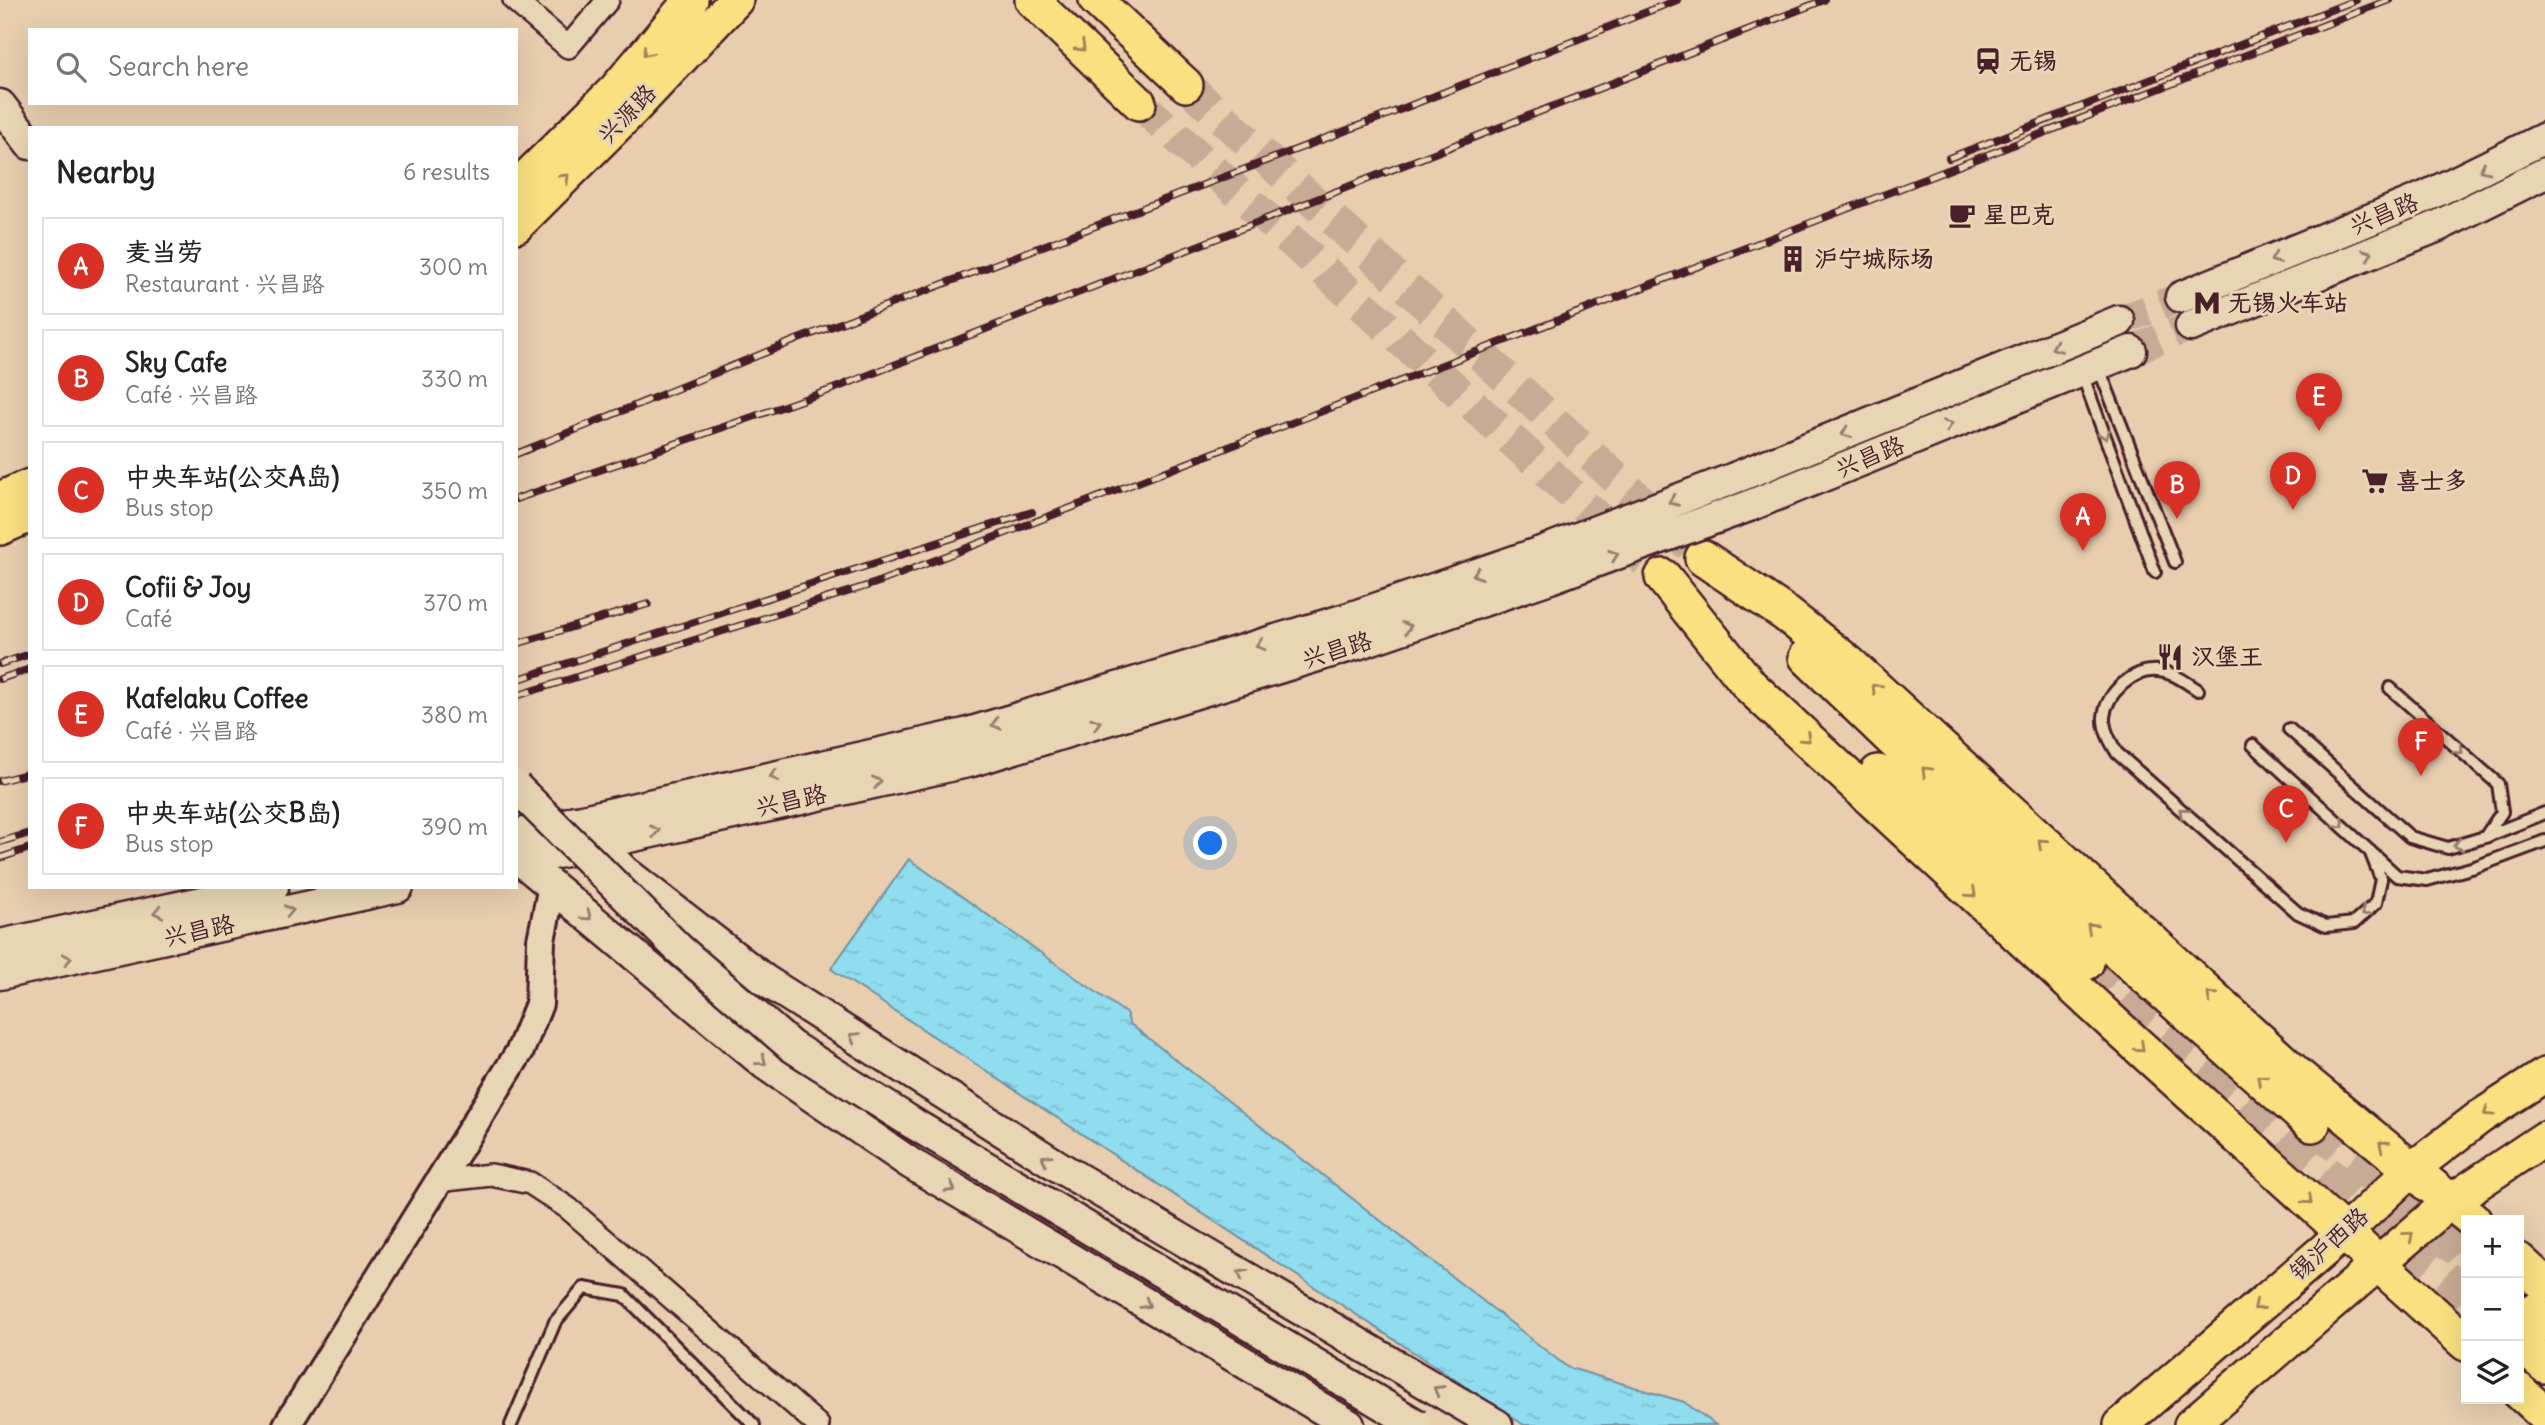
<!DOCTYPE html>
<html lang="en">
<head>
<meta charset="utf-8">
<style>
  :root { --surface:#fff; --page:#f2f2f2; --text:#222; --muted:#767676; --line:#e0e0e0; --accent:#d93025 }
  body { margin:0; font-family:Delius,"LXGW WenKai TC",sans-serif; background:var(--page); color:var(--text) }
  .controls { position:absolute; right:21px; bottom:21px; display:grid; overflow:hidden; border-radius:0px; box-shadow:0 7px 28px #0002 }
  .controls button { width:63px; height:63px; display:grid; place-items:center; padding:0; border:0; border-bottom:2px solid var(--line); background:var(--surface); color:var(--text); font:35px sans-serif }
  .you { position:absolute; left:1211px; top:844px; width:24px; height:24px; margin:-18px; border:5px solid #fff; border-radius:50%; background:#1a73e8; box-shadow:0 0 0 10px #1a73e833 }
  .badge { display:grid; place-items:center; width:46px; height:46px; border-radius:50%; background:var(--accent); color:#fff; font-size:23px; font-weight:700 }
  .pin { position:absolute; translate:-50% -58px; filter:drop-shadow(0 2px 4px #0008) }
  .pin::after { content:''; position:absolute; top:37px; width:24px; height:21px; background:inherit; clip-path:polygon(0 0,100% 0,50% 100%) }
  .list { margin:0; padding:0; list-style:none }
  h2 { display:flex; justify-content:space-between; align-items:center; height:91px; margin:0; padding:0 28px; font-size:30px }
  h2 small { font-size:23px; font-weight:400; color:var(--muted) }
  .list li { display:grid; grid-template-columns:46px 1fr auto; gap:21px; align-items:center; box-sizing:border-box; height:98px; margin:0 14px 14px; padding:0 14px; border:2px solid var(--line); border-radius:0px }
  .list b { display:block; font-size:26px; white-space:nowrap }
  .list p { margin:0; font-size:23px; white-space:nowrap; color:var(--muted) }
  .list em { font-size:23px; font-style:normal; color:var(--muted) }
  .icon { flex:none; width:38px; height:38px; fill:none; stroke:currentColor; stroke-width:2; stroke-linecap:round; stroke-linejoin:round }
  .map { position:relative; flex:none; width:2545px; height:1425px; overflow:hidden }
  .search { position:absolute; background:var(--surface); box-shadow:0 7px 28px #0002; left:28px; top:28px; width:490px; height:77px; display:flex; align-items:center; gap:18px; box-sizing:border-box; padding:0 24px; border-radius:0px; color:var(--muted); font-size:26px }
  .panel { position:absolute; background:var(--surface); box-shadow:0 7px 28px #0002; left:28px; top:126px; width:490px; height:763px; border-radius:0px }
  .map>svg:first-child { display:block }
  .water { fill:url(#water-ripples); stroke:#7391a1; stroke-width:2 }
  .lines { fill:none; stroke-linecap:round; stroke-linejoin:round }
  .secondary-tunnel { stroke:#c8ab95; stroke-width:30; stroke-dasharray:30 15; stroke-linecap:butt }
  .primary-tunnel { stroke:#c8ab95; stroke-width:33; stroke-dasharray:33 17; stroke-linecap:butt }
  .trunk-tunnel { stroke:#c8ab95; stroke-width:35; stroke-dasharray:35 18; stroke-linecap:butt }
  .service-casing { stroke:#4a1f2b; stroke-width:16 }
  .minor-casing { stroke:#4a1f2b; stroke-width:26 }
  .tertiary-casing { stroke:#4a1f2b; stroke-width:32 }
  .secondary-casing { stroke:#4a1f2b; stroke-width:35 }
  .primary-casing { stroke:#4a1f2b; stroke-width:38 }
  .trunk-casing { stroke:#4a1f2b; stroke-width:40 }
  .service { stroke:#e8d5b3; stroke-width:10 }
  .minor { stroke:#e8d5b3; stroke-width:21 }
  .tertiary { stroke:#e8d5b3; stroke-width:26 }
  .secondary { stroke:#e8d5b3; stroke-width:30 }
  .primary { stroke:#f9e181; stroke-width:33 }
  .trunk { stroke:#f9e181; stroke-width:35 }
  .rail-casing { stroke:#4a1f2b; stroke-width:8 }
  .rail { stroke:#e8d5b3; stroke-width:5; stroke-dasharray:16; stroke-linecap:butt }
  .secondary-bridge-casing { stroke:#4a1f2b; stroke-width:35; stroke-linecap:butt }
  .secondary-bridge { stroke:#e8d5b3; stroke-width:30 }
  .oneway { stroke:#a28056 }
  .oneway2 { stroke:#997a6f }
  .labels { text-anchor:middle; stroke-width:6; stroke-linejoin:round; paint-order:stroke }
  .poi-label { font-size:24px; font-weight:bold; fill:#4a1f2b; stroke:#e8d5b3; text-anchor:start }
  .street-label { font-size:24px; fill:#4a1f2b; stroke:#e8d5b3 }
</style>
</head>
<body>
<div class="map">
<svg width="2545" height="1425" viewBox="0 0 2545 1425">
  <defs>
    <pattern id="water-ripples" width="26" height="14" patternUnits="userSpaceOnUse" patternTransform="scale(1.75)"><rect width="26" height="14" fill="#8fddef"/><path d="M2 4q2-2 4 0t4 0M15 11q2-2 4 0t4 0" fill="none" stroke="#7dbdcd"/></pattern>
  </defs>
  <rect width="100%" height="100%" fill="#e8ceaf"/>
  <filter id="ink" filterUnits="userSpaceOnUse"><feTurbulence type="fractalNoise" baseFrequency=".0143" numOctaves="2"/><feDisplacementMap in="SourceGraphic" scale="14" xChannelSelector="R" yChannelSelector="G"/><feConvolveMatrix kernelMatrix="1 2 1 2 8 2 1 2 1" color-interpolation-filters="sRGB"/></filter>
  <g filter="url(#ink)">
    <path class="water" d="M909 859 1127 1014 1129 1023 1567 1367 1684 1402 1716 1425H1524L831 969Z"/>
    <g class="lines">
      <path class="secondary-tunnel" d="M2119 321 2181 297
        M2131 351 2191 326"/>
      <path class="primary-tunnel" d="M1186 85 1703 558
        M1139 103 1663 577"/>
      <path class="trunk-tunnel" d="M2086 962 2466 1296
        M2312 1124 2466 1256"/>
      <defs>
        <path id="service" d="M2098 366 2175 562
          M2082 374 2155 572
          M2390 688 2498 784 2502 812 2485 837
          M2198 690C2185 682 2173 672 2158 671 2134 668 2106 693 2104 717 2103 729 2111 743 2117 753L2298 913 2326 926 2354 923 2376 903 2381 879 2370 851
          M2289 729 2410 837 2448 848 2485 837 2545 813
          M2253 745 2397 876 2427 880 2475 867 2545 841
          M511 1425 555 1322 584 1288 624 1295 754 1425"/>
        <path id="minor" d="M514 0 568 47 608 0
          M437 1181 491 1175 530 1183 568 1208 818 1425"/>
        <path id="tertiary" d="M287 1425 520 1051 539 1004 541 940 552 886"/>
        <path id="secondary" d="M0 105 30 144
          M2181 297 2425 197 2545 138
          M2191 326 2438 226 2545 173
          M1737 477 2119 321
          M1749 506 2131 351
          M575 821 624 871 766 981 1069 1173 1497 1425
          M516 835 965 734 1349 618 1541 552
          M516 856 765 1064 910 1163 1349 1425
          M516 862 972 761 1357 644 1550 578
          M0 945 273 887
          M0 974 398 887"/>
        <path id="primary" d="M1032 0 1139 103
          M1096 0 1186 85
          M516 188 616 89 691 0
          M516 226 635 107 736 0
          M0 499 30 486
          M0 528 30 515
          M2121 1425 2344 1233 2412 1169 2480 1117 2545 1075
          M2191 1425 2451 1201 2545 1138"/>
        <path id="trunk" d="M1703 558 1786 614 1848 663 2299 1077 2473 1220
          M1663 577 1750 686 2114 1024 2466 1343
          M1807 657 2061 901 2312 1124
          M1878 773 2086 962
          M2519 1261 2545 1285
          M2532 1312 2545 1324
          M2519 1342 2545 1365
          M2519 1391 2545 1415"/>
      </defs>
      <use href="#service" class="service-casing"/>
      <use href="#minor" class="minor-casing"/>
      <use href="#tertiary" class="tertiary-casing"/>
      <use href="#secondary" class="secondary-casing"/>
      <use href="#primary" class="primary-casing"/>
      <use href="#trunk" class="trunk-casing"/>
      <use href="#service" class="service"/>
      <use href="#minor" class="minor"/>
      <use href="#tertiary" class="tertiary"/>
      <use href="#secondary" class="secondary"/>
      <use href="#primary" class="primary"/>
      <use href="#trunk" class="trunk"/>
      <defs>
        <path id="rail" d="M1949 158 2356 0
          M516 454 796 340 1379 118 1677 0
          M516 499 833 389 1824 0
          M516 644 648 604
          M0 664 30 654
          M0 679 30 669
          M516 680 1032 512
          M516 696 876 583 2389 0
          M0 781 30 773
          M0 842 30 833
          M0 858 30 848"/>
      </defs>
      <use href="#rail" class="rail-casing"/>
      <use href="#rail" class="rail"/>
      <defs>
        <path id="secondary-bridge" d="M1541 552 1737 477
          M1550 578 1749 506
          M516 787 678 948 791 1046 914 1124 1417 1425"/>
      </defs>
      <use href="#secondary-bridge" class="secondary-bridge-casing"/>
      <use href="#secondary-bridge" class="secondary-bridge"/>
    </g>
    <defs><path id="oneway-chevron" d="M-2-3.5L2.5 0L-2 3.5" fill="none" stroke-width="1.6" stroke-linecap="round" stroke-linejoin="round" transform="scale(1.75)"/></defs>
    <g class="oneway">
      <use href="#oneway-chevron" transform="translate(1081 47) rotate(44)"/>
      <use href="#oneway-chevron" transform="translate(647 52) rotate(130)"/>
      <use href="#oneway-chevron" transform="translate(565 178) rotate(-45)"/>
      <use href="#oneway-chevron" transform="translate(1876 688) rotate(-138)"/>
      <use href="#oneway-chevron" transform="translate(1806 738) rotate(43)"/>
      <use href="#oneway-chevron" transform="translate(1926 771) rotate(-136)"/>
      <use href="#oneway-chevron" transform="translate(2042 843) rotate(-137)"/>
      <use href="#oneway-chevron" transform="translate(1972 893) rotate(43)"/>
      <use href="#oneway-chevron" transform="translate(2091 927) rotate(-138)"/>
      <use href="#oneway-chevron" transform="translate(2211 996) rotate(-138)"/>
      <use href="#oneway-chevron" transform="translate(2140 1047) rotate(42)"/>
      <use href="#oneway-chevron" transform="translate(2261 1079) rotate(-138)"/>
      <use href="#oneway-chevron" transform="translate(2488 1112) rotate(146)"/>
      <use href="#oneway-chevron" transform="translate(2383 1145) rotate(-141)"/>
      <use href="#oneway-chevron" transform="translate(2308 1200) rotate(42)"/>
      <use href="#oneway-chevron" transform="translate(2409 1236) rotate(-40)"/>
      <use href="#oneway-chevron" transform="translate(2258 1306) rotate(139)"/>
    </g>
    <g class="oneway2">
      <use href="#oneway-chevron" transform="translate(2484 169) rotate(154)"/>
      <use href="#oneway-chevron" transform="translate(2368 254) rotate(-22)"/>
      <use href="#oneway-chevron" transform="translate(2275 259) rotate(158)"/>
      <use href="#oneway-chevron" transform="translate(2056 347) rotate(158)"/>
      <use href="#oneway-chevron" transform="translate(1948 425) rotate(-22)"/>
      <use href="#oneway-chevron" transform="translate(1846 433) rotate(158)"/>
      <use href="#oneway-chevron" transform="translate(2105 435) rotate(70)"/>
      <use href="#oneway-chevron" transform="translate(1673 501) rotate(159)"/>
      <use href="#oneway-chevron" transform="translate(1614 555) rotate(-20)"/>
      <use href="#oneway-chevron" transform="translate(1477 574) rotate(161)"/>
      <use href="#oneway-chevron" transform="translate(1407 627) rotate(-19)"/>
      <use href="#oneway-chevron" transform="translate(1260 645) rotate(163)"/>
      <use href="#oneway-chevron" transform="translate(1096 723) rotate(-17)"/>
      <use href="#oneway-chevron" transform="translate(996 724) rotate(163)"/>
      <use href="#oneway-chevron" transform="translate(2459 750) rotate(42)"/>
      <use href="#oneway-chevron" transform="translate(774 776) rotate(167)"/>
      <use href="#oneway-chevron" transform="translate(877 782) rotate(-12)"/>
      <use href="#oneway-chevron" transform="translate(2183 812) rotate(-139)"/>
      <use href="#oneway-chevron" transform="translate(2340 824) rotate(42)"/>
      <use href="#oneway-chevron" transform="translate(655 831) rotate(-12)"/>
      <use href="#oneway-chevron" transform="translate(2458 845) rotate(166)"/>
      <use href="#oneway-chevron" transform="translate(289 911) rotate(-12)"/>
      <use href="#oneway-chevron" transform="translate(158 912) rotate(168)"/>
      <use href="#oneway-chevron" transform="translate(2365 912) rotate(138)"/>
      <use href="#oneway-chevron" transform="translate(587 916) rotate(40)"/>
      <use href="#oneway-chevron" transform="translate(67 959) rotate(-12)"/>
      <use href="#oneway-chevron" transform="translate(854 1037) rotate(-148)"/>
      <use href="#oneway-chevron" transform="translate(762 1061) rotate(38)"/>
      <use href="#oneway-chevron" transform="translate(1046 1159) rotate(-148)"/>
      <use href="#oneway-chevron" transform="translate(951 1188) rotate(31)"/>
      <use href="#oneway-chevron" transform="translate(1242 1274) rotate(-150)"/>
      <use href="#oneway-chevron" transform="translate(1146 1304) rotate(31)"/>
      <use href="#oneway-chevron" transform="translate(1438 1390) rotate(-149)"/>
    </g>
  </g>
  <defs>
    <symbol id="station-bare" viewBox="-9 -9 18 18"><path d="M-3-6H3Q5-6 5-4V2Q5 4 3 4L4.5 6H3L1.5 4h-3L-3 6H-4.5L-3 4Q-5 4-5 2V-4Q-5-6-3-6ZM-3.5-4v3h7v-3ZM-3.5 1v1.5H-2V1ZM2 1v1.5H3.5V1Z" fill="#4a1f2b" stroke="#e8d5b3" stroke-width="2.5" paint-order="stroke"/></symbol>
    <symbol id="cafe-bare" viewBox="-9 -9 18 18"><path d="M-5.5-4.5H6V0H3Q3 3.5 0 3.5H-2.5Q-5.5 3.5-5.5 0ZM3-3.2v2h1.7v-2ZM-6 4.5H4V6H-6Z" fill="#4a1f2b" stroke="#e8d5b3" stroke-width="2.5" paint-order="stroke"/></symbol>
    <symbol id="building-bare" viewBox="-9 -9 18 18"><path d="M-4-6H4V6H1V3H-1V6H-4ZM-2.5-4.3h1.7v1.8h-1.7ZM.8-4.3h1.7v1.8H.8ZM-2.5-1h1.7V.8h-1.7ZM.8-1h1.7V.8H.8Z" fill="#4a1f2b" stroke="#e8d5b3" stroke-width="2.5" paint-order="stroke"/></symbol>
    <symbol id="metro-bare" viewBox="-9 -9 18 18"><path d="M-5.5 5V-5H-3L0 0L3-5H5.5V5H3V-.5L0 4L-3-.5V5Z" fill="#4a1f2b" stroke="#e8d5b3" stroke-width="2.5" paint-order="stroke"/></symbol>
    <symbol id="supermarket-bare" viewBox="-9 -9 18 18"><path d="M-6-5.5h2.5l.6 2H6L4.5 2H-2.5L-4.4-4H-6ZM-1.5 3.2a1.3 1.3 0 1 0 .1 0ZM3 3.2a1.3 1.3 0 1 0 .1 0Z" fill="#4a1f2b" stroke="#e8d5b3" stroke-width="2.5" paint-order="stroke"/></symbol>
    <symbol id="restaurant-bare" viewBox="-9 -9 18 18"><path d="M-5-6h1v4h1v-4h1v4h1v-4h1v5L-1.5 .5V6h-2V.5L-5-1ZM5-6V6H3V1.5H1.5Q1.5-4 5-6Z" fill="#4a1f2b" stroke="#e8d5b3" stroke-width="2.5" paint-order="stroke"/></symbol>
  </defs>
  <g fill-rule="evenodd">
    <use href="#station-bare" x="1969" y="42" width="38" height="38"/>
    <use href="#cafe-bare" x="1943" y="196" width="38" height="38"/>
    <use href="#building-bare" x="1774" y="240" width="38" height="38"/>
    <use href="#metro-bare" x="2188" y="284" width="38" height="38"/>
    <use href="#supermarket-bare" x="2356" y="462" width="38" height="38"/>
    <use href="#restaurant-bare" x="2151" y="638" width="38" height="38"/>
  </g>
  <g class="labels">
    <g class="poi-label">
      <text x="2009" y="69">无锡</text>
      <text x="1983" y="223">星巴克</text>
      <text x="1814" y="267">沪宁城际场</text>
      <text x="2228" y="311">无锡火车站</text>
      <text x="2396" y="489">喜士多</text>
      <text x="2191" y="665">汉堡王</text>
    </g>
    <g class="street-label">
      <text transform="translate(627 114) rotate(-46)" y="8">兴源路</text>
      <text transform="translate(2384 214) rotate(-22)" y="8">兴昌路</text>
      <text transform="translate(1870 457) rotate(-22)" y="8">兴昌路</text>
      <text transform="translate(1337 650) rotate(-17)" y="8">兴昌路</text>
      <text transform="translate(791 801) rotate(-12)" y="8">兴昌路</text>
      <text transform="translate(199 931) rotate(-12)" y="8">兴昌路</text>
      <text transform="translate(2329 1244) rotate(-42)" y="8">锡沪西路</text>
    </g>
  </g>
</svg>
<div class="controls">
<button>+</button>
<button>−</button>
<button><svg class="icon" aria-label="layers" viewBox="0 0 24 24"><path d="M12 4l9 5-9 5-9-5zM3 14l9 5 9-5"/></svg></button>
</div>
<div class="you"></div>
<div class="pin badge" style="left:2083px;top:551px">A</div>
<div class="pin badge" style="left:2177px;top:519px">B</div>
<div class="pin badge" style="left:2286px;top:843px">C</div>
<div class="pin badge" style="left:2293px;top:510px">D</div>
<div class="pin badge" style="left:2319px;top:431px">E</div>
<div class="pin badge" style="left:2421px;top:776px">F</div>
<div class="search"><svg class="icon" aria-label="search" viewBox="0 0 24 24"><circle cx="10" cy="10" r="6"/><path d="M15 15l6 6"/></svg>Search here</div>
<section class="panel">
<h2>Nearby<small>6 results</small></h2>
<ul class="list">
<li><span class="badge">A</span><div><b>麦当劳</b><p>Restaurant · 兴昌路</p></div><em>300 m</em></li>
<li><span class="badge">B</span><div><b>Sky Cafe</b><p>Café · 兴昌路</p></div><em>330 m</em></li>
<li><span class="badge">C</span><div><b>中央车站(公交A岛)</b><p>Bus stop</p></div><em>350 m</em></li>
<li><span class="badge">D</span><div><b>Cofii &amp; Joy</b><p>Café</p></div><em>370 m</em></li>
<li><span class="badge">E</span><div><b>Kafelaku Coffee</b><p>Café · 兴昌路</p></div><em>380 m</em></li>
<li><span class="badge">F</span><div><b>中央车站(公交B岛)</b><p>Bus stop</p></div><em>390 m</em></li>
</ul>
</section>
</div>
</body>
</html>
